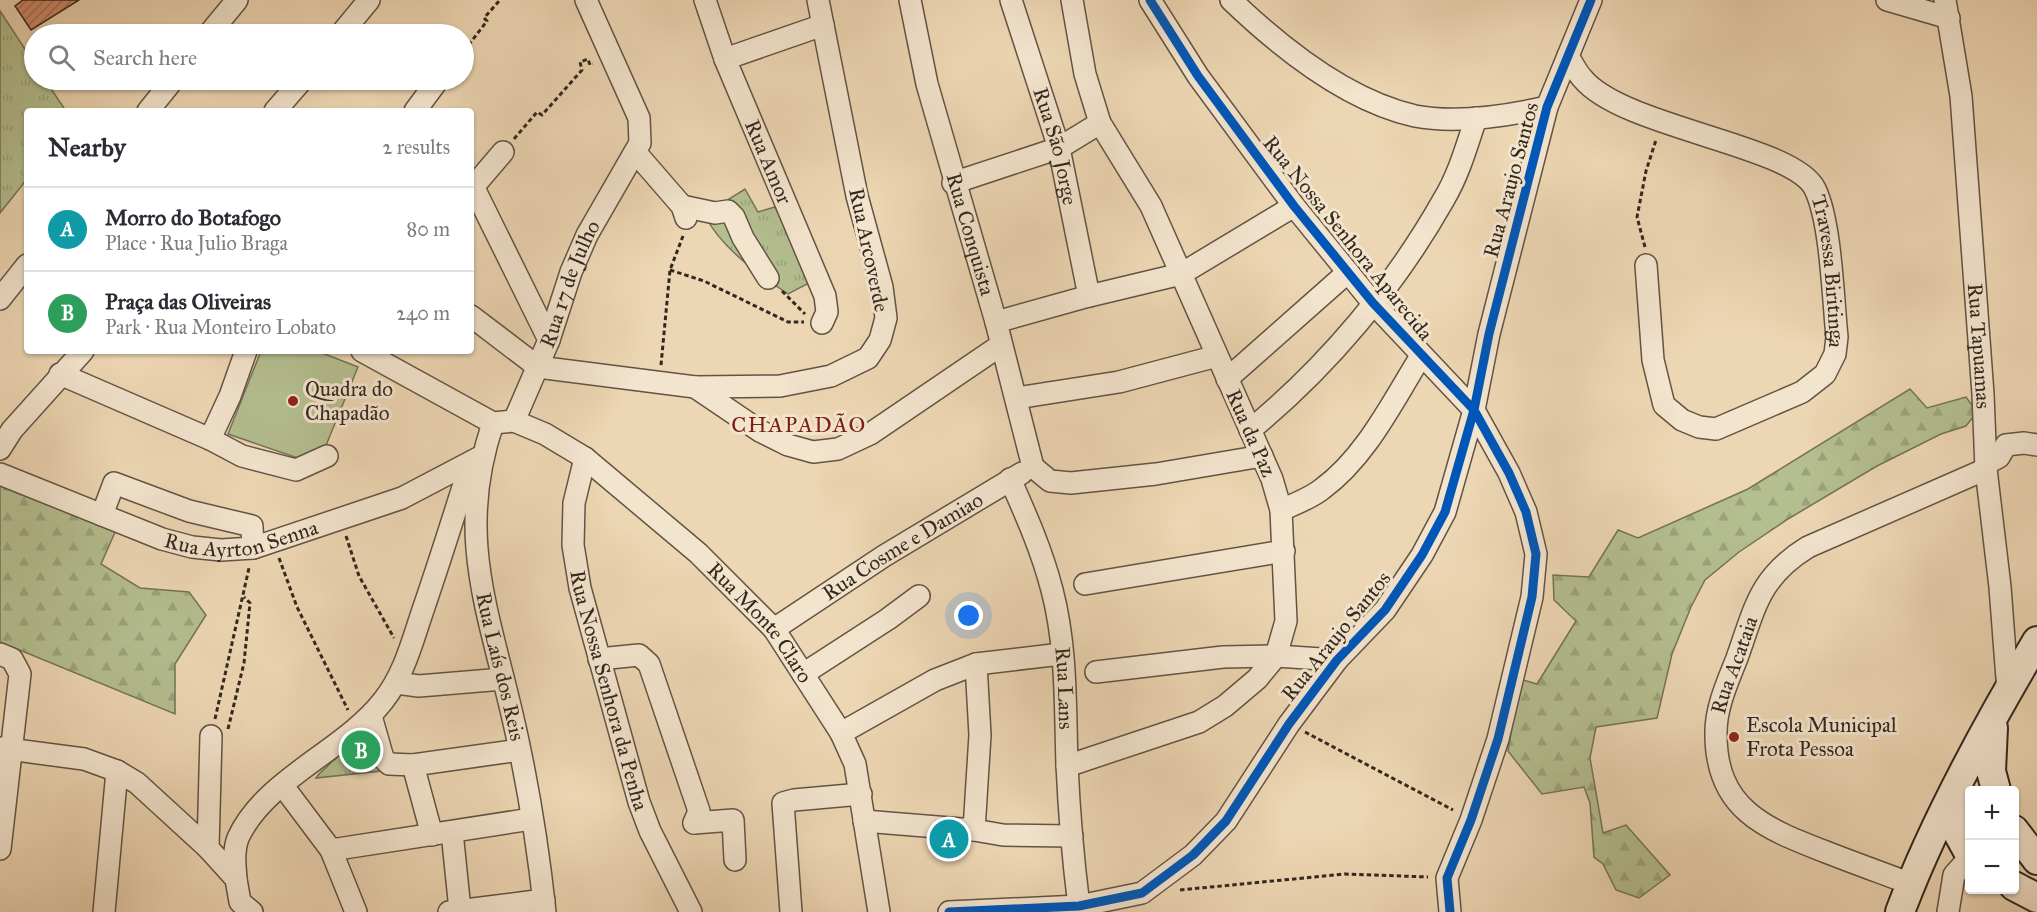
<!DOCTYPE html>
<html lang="en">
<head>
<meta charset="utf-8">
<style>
  :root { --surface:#fff; --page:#f2f2f3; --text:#2b2b33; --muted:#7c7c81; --line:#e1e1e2; --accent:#111827 }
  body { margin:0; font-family:"IM FELL Great Primer",serif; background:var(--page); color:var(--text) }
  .controls { position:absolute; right:18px; bottom:18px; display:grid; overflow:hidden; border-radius:6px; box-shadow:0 2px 4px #0004 }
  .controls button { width:54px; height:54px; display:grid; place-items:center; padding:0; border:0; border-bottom:2px solid var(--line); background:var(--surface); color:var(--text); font:30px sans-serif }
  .you { position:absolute; left:969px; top:616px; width:21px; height:21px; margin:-15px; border:4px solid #fff; border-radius:50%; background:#1a73e8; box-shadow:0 0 0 9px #1a73e833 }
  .badge { display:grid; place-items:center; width:39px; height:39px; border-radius:50%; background:var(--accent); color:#fff; font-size:20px; font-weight:700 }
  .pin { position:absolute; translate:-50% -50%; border:3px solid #fff; box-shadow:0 2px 6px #0006 }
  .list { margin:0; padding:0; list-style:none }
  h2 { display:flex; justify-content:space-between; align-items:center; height:78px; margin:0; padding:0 24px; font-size:26px }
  h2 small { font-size:20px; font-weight:400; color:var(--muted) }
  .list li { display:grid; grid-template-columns:39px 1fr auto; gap:18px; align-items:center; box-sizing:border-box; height:84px; padding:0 24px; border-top:2px solid var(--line) }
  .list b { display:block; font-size:22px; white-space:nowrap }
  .list p { margin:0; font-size:20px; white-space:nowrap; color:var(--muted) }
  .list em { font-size:20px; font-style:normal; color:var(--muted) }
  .icon { flex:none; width:33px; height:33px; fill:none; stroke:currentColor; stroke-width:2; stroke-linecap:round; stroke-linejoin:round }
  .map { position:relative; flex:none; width:2037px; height:912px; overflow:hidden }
  .search { position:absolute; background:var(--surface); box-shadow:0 2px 4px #0004; left:24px; top:24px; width:450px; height:66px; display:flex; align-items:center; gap:15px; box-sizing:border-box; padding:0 21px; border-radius:33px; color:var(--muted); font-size:22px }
  .panel { position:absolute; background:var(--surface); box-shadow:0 2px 4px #0004; left:24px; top:108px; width:450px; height:246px; border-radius:6px }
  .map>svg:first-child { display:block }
  .grass { fill:#b4be8f; stroke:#747356; stroke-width:1.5 }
  .forest { fill:url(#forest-firs); stroke:#747356; stroke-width:1.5 }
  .park { fill:url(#park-tufts); stroke:#747356; stroke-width:1.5 }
  .building { fill:url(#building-hatch); stroke:#33281e; stroke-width:1.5 }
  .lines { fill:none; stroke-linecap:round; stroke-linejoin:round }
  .street-casing { stroke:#625443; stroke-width:24 }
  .secondary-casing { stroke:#33281e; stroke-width:32 }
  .path { stroke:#33281e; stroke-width:3; stroke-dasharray:4.5 3; stroke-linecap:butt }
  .street { stroke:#f3e4ce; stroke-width:21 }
  .secondary { stroke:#f3e4ce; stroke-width:28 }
  .cycleway-casing { stroke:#f3e4ce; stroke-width:13 }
  .cycleway { stroke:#0057b8; stroke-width:9 }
  .poi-dot { fill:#8f2418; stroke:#f3e4ce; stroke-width:2 }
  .labels { text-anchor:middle; stroke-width:6; stroke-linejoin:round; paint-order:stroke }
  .street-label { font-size:21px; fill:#33281e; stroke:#f3e4ce }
  .poi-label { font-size:21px; fill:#33281e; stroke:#f3e4ce; text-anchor:start }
  .neighbourhood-label { font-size:22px; letter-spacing:1.5px; fill:#7a1f14; stroke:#f3e4ce }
</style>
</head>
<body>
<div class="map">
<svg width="2037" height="912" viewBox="0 0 2037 912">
  <defs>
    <pattern id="forest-firs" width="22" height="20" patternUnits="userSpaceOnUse" patternTransform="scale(1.5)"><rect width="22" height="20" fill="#b4be8f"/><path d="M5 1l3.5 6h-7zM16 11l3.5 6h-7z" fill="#9ba37b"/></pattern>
    <pattern id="park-tufts" width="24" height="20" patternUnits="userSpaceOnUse" patternTransform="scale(1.5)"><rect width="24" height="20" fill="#b4be8f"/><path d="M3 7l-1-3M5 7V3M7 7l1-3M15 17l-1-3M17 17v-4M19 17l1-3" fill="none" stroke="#9ba37b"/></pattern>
    <pattern id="building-hatch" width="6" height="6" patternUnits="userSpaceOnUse" patternTransform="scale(1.5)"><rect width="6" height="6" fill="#d18a6a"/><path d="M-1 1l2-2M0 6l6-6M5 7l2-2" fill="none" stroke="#aa7157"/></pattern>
  </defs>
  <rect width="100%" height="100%" fill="#edd6b3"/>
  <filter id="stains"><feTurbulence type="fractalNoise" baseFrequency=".00333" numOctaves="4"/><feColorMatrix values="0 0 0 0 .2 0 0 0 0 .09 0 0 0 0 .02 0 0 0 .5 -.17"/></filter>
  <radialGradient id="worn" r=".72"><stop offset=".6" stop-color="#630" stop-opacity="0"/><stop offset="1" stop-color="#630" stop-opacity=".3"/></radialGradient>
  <path class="grass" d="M261 351H317L358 367 318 465 228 434Z"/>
  <path class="forest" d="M1910 389 1927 408 1966 397 1977 412 1966 426 1941 434 1877 466 1788 519 1739 552 1705 580 1691 607 1672 654 1657 718 1596 727 1590 758 1603 833 1626 825 1670 875 1639 898 1616 890 1603 864 1594 857 1590 803 1584 787 1542 794 1508 751 1520 679 1537 684 1576 621 1554 600 1553 575 1589 577 1618 530 1638 538 1748 489Z
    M0 484 116 530 101 564 140 588 189 592 206 615 175 664V714L0 642Z"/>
  <path class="park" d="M0 11 34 63V80H45L66 111H27V179L0 213Z
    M745 189 758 212 775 207 813 281 788 294C761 276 721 248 706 217L716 207Z
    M368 728 381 771 316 778 319 774Z"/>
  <path class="building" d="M23 0H79L31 30 15 6Z"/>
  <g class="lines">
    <defs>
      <g id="street">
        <path id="s1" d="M705 0 725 59 825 296 827 312 822 323"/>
        <path id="s2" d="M910 0 927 84 996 322 1033 467"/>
        <path id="s3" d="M1011 0 1059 148 1089 296"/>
        <path d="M1150 0 1198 76 1294 206 1373 303 1474 410 1509 473 1526 512 1536 554 1532 597 1498 739 1471 820 1447 878 1450 912"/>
        <path d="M1231 0C1280 47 1348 101 1415 116 1456 124 1507 116 1547 107"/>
        <path d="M1887 0 1949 18"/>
        <path id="s4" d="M1945 0 1961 96 1983 394 1986 469 2000 587 2008 692"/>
        <path d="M209 34 237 0"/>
        <path d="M341 34 369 0"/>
        <path id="s5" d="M1568 56C1573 64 1577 73 1583 79 1624 128 1794 145 1815 189 1831 222 1833 298 1837 337L1835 354 1825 374 1802 392 1716 429 1699 427 1682 420 1664 405 1653 360 1646 265"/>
        <path d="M725 59 823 25"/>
        <path d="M148 111 173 80"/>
        <path d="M275 111 302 80"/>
        <path d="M415 111 438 80"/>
        <path d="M636 153 682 206 686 218"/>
        <path d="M471 182 549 340"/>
        <path d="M953 183 1059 148 1100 123"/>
        <path d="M474 186 503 152"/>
        <path d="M682 206 715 213 728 211 734 217 743 238 768 278"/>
        <path d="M0 299 27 265"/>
        <path d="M471 316 538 367 695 387 760 431 788 445 813 452 838 449 870 434 1001 345"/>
        <path d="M996 322 1089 296 1181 274 1294 206"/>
        <path id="s6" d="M362 351 493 423 514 421 545 434 585 458 698 553 774 629 841 733 855 764 879 912"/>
        <path d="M60 374 210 439 242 456 296 470 327 456"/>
        <path d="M1227 379 1348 272"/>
        <path d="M695 387 780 386 831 376 868 358 880 340 886 318 882 287 857 196 818 0"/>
        <path d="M1017 398 1119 382 1217 356"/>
        <path id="s7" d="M514 421 549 340 571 272 587 235 640 143 639 118 586 0"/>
        <path id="s8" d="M493 423C456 532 487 607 512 714 527 778 538 846 545 912"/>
        <path d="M1250 430C1327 367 1395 286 1444 199 1459 174 1467 145 1476 118"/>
        <path d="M210 439 230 396 246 351"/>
        <path d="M0 449 12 430 83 351"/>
        <path id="s9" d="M585 458 574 503 573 545 580 588 639 802 650 831 691 912"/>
        <path d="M1986 464 1999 457 2006 445 2024 443 2037 445"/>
        <path d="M1033 467 1050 481 1071 483 1156 474 1262 456"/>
        <path id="s10" d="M0 474 162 539 192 547 221 550 253 548 402 498 482 456"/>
        <path id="s11" d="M1010 479C1026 515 1042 551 1052 590 1067 647 1065 706 1067 764 1069 811 1073 859 1079 906"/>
        <path d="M1281 510C1295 504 1311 498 1322 489 1366 457 1393 401 1421 356"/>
        <path d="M102 515 114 483 189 511 252 526 253 548"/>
        <path d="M1085 584 1284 551"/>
        <path id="s12" d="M774 629 884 556 1022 473"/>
        <path d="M0 654 12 659 20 674 0 849"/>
        <path d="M599 659 639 655 649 664 699 811 694 823"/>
        <path d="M1096 672 1223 657 1276 656 1337 660"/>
        <path d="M803 674 888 619 919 596"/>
        <path d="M396 683 419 686 503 679"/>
        <path d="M371 716 383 758 389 764 413 765 519 750"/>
        <path d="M841 733 935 680 976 664 1061 654"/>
        <path d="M0 748 84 759 117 771 137 783 208 848 236 879 240 902 252 912"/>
        <path d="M413 765 432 835"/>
        <path d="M1067 766 1199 722 1225 706 1257 679 1276 656 1286 621 1281 510 1272 479 1151 206 1100 123 1085 74 1072 0"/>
        <path d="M283 786 331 850 356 912"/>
        <path d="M864 821 974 830 1003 835 1072 836"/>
        <path d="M694 823 733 820 735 860"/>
        <path d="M974 830 980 735 976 664"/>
        <path d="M452 832 460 910"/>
        <path d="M208 848 211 736"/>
        <path d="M331 850 531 819"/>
        <path d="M236 879C235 865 233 851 238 838 265 779 344 751 383 701 404 675 412 642 423 610 439 563 454 516 469 468"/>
        <path id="s13" d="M1911 884C1882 873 1854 863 1826 852 1764 828 1715 809 1716 732 1716 707 1728 681 1737 658 1755 608 1759 577 1808 547L1986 469"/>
        <path d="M104 912 117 771"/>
        <path d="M449 912 544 900"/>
        <path d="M791 912 783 803 794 800 861 794"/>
        <path d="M949 912 1079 906 1142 893 1193 855 1226 821 1289 724 1337 660 1385 610 1422 555 1445 512 1474 410 1489 334 1547 107 1591 0"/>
        <path d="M1948 912 1954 875 1970 857"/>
      </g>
      <path id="secondary" d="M1993 728 1991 771 1996 790
        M1952 798 1959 835 1970 855
        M2014 830 2037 860
        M2014 886 2037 898
        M1900 912C1934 821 1987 725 2037 641"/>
    </defs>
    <use href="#street" class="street-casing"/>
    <use href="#secondary" class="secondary-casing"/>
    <path class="path" d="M464 51 487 21 484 18 500 0
      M514 139 537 112 542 115 582 70 580 62 588 59 590 65 593 64
      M1645 247 1637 217 1646 171 1656 140
      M670 270 704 281 788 322H804
      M782 291 805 314
      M661 365 670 270 683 236
      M346 536 359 576 394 638
      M279 558 297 607 348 710
      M215 719 249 568
      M228 729 244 663 250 603 244 597
      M1305 732 1453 810
      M1180 890 1345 874 1428 877"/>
    <use href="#street" class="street"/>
    <use href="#secondary" class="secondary"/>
    <defs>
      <path id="cycleway" d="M1150 0 1198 76 1294 206 1373 303 1474 410 1509 473 1526 512 1536 554 1532 597 1498 739 1471 820 1447 878 1450 912
        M949 912 1079 906 1142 893 1193 855 1226 821 1289 724 1337 660 1385 610 1422 555 1445 512 1474 410 1489 334 1547 107 1591 0"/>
    </defs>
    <use href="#cycleway" class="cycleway-casing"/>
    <use href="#cycleway" class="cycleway"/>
  </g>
  <g class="poi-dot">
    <circle cx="293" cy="401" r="6"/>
    <circle cx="1734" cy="737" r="6"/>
  </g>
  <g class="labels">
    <g class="street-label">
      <text dy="7" stroke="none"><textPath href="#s3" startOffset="153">Rua São Jorge</textPath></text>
      <text dy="7" stroke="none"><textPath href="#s1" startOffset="174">Rua Amor</textPath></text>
      <text transform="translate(1511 180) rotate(-75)" y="7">Rua Araujo Santos</text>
      <text dy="7" stroke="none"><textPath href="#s2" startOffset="242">Rua Conquista</textPath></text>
      <text transform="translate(1348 238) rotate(51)" y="7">Rua Nossa Senhora Aparecida</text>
      <text transform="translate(869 250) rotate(78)" y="7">Rua Arcoverde</text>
      <text dy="7" stroke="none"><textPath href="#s5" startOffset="372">Travessa Biritinga</textPath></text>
      <text dy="7" stroke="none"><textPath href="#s7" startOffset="148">Rua 17 de Julho</textPath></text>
      <text dy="7" stroke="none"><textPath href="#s4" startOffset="348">Rua Tapuamas</textPath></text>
      <text transform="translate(1251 433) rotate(66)" y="7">Rua da Paz</text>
      <text dy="7" stroke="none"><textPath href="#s10" startOffset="256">Rua Ayrton Senna</textPath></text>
      <text dy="7" stroke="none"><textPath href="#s12" startOffset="153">Rua Cosme e Damiao</textPath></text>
      <text dy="7" stroke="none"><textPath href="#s6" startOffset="492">Rua Monte Claro</textPath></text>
      <text transform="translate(1336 636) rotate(-51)" y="7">Rua Araujo Santos</text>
      <text dy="7" stroke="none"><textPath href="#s13" startOffset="338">Rua Acataia</textPath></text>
      <text dy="7" stroke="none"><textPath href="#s8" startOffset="248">Rua Laís dos Reis</textPath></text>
      <text dy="7" stroke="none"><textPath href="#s11" startOffset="218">Rua Lans</textPath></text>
      <text dy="7" stroke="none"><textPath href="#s9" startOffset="238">Rua Nossa Senhora da Penha</textPath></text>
    </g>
    <g class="poi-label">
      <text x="305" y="396">Quadra do<tspan x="305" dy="24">Chapadão</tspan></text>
      <text x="1746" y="732">Escola Municipal<tspan x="1746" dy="24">Frota Pessoa</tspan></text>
    </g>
    <g class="neighbourhood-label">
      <text x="799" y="432">CHAPADÃO</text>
    </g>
  </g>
  <rect width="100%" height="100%" filter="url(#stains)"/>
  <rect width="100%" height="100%" fill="url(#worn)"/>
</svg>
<div class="controls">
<button>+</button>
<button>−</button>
</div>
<div class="you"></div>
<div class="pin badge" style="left:949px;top:839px;background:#0f9aa8">A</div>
<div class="pin badge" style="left:361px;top:750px;background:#2e9e5b">B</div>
<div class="search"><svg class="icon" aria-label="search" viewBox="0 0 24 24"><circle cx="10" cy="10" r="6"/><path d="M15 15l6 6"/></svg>Search here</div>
<section class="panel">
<h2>Nearby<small>2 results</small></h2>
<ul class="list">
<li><span class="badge" style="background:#0f9aa8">A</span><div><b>Morro do Botafogo</b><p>Place · Rua Julio Braga</p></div><em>80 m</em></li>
<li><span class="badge" style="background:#2e9e5b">B</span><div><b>Praça das Oliveiras</b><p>Park · Rua Monteiro Lobato</p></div><em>240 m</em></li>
</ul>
</section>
</div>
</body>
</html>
